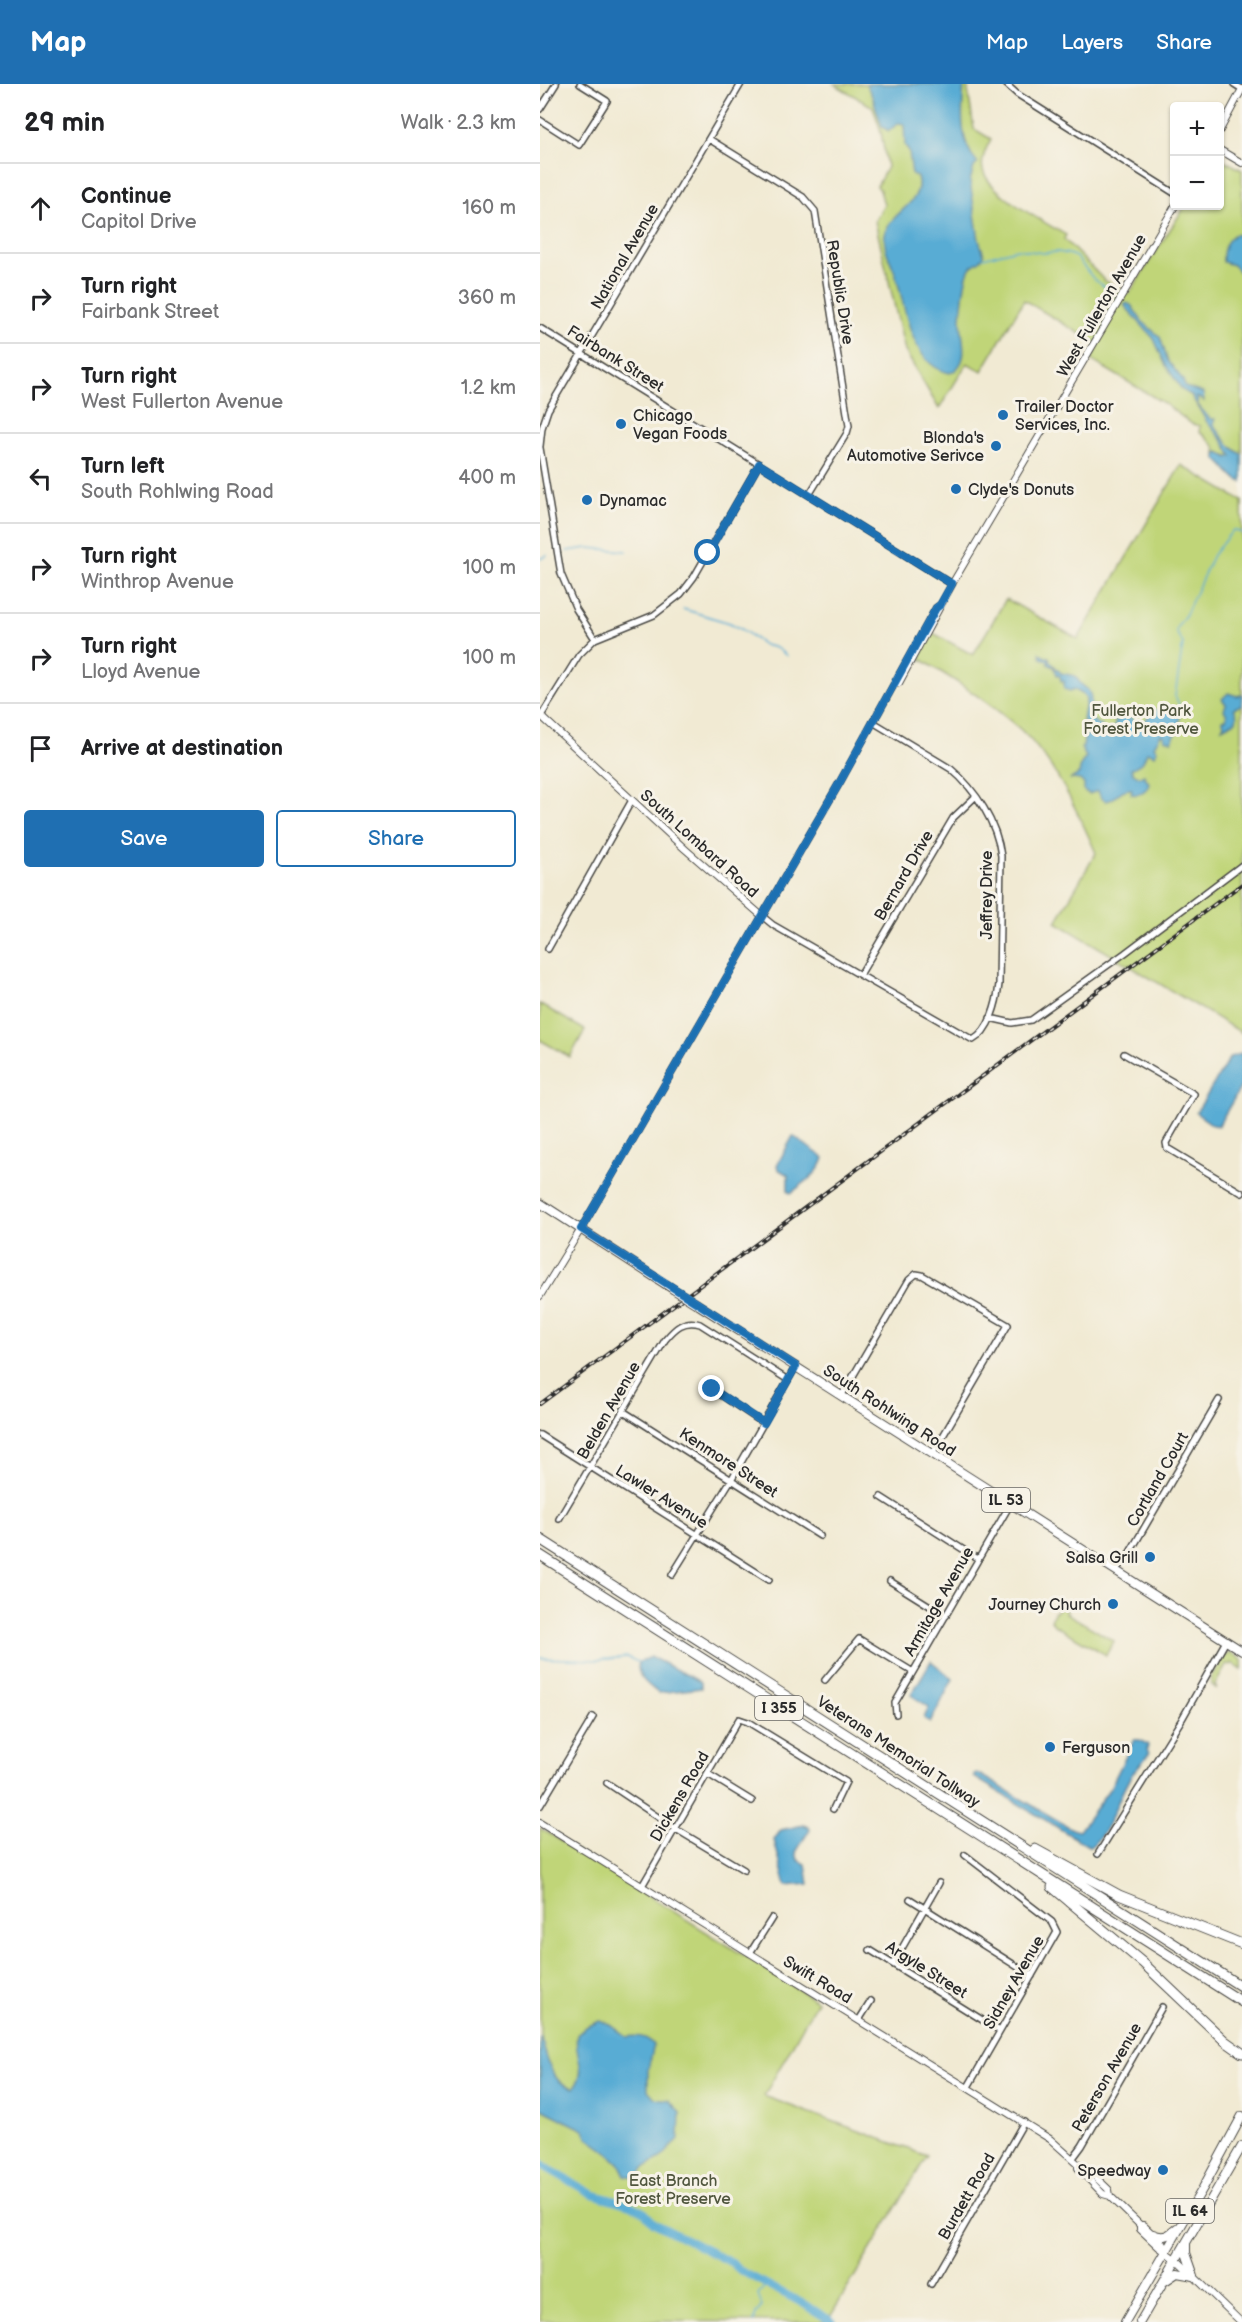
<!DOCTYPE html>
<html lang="en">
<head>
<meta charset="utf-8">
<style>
  :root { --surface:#fff; --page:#f2f2f2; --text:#202124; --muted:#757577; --line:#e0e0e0; --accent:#1f6fb2 }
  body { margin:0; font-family:"Balsamiq Sans",sans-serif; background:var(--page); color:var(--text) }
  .controls { position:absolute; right:18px; top:18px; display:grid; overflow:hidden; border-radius:6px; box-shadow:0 2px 4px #0004 }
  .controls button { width:54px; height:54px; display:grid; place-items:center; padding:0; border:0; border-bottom:2px solid var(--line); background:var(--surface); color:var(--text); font:30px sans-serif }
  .stop { position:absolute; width:18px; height:18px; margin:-14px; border:4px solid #1f6fb2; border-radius:50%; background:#fff }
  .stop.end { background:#1f6fb2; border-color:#fff; box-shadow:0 2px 6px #0008 }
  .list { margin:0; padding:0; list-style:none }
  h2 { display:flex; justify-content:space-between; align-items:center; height:78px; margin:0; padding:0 24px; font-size:26px }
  h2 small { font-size:20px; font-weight:400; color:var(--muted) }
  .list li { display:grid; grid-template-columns:39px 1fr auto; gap:18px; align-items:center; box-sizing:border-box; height:90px; padding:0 24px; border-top:2px solid var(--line) }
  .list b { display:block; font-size:22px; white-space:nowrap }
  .list p { margin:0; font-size:20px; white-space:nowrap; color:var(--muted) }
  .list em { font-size:20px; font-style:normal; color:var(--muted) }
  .actions { display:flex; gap:12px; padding:18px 24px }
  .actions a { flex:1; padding:14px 0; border:2px solid var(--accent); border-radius:6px; text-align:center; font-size:21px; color:var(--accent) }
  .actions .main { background:var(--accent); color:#fff }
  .icon { flex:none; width:33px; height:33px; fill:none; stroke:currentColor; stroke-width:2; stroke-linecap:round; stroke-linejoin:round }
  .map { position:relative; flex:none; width:702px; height:2238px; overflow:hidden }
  header { display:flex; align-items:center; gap:36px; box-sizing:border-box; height:84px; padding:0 30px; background:var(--accent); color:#fff }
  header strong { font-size:28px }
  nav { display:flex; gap:33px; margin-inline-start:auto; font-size:21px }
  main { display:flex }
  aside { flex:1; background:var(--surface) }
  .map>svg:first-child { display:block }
  .green { fill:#c0d578; stroke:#768052; stroke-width:1.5 }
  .water { fill:#59acd4; stroke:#426c80; stroke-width:1.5 }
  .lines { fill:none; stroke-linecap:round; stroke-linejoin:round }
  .stream { stroke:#59acd4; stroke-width:1.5 }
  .river { stroke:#59acd4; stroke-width:8 }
  .minor-casing { stroke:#494844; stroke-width:8 }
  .tertiary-casing { stroke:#494844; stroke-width:8 }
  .primary-casing { stroke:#494844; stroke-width:10 }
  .motorway-casing { stroke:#494844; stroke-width:11 }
  .minor { stroke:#fff; stroke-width:5 }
  .tertiary { stroke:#fff; stroke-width:6 }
  .primary { stroke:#fff; stroke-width:8 }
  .motorway { stroke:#fff; stroke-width:9 }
  .rail-casing { stroke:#2b2b2b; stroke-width:4 }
  .rail { stroke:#f7f3e8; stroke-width:1.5; stroke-dasharray:4.5; stroke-linecap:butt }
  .primary-bridge-casing { stroke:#494844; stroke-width:10; stroke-linecap:butt }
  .primary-bridge { stroke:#fff; stroke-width:8 }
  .route { stroke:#1f6fb2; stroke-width:8 }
  .poi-dot { fill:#1f6fb2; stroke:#f7f3e8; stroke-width:2 }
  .labels { text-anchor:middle; stroke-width:6; stroke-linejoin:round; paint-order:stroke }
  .shield { fill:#f7f3e8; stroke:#686764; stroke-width:1.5 }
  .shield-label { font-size:15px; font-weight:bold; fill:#2b2b2b }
  .street-label { font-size:16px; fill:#2b2b2b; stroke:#f7f3e8 }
  .poi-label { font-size:16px; fill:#2b2b2b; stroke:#f7f3e8; text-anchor:start }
  .park-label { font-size:16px; fill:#50563e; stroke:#f7f3e8 }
</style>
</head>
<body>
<header>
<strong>Map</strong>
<nav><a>Map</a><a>Layers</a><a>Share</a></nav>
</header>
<main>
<aside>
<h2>29 min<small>Walk · 2.3 km</small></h2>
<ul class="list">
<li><svg class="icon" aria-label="ahead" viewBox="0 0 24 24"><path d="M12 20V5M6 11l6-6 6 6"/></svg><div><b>Continue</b><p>Capitol Drive</p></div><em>160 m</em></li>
<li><svg class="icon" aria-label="right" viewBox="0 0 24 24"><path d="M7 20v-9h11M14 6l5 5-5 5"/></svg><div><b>Turn right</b><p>Fairbank Street</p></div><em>360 m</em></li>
<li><svg class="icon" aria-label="right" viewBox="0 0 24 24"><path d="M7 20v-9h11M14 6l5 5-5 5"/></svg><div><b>Turn right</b><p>West Fullerton Avenue</p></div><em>1.2 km</em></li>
<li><svg class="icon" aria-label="left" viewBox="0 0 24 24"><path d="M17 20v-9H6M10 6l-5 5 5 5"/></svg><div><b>Turn left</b><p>South Rohlwing Road</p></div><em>400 m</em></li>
<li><svg class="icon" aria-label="right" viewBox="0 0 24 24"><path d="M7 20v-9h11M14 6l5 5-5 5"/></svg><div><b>Turn right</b><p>Winthrop Avenue</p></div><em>100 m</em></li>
<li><svg class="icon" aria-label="right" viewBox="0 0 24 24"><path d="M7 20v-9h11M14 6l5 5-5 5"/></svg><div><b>Turn right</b><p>Lloyd Avenue</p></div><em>100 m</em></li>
<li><svg class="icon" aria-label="arrive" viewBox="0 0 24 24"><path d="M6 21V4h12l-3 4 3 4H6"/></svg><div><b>Arrive at destination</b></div></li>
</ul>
<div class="actions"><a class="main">Save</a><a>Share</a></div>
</aside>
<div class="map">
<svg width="702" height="2238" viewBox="0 0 702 2238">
  <rect width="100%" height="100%" fill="#f7f3e8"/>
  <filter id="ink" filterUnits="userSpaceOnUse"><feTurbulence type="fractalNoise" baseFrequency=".0167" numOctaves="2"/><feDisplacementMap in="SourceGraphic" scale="12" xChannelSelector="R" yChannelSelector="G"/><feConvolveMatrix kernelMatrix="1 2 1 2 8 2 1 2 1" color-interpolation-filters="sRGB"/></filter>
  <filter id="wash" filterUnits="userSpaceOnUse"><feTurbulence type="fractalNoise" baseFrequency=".008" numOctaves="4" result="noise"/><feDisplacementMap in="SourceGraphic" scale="24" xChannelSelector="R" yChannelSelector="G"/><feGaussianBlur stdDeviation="1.35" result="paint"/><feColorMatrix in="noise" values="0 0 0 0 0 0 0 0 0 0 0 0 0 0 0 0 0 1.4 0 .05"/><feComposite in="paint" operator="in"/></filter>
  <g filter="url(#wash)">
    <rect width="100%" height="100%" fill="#f1ead3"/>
    <path class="green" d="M294 0H427L434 45 451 55C446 64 440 76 443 86 449 110 505 138 526 151L524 155 565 197 589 210 645 122H680V74L702 86V370L700 369 690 374 679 368 676 370V364C673 360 663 350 659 348L660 342 652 340 622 318 551 276 559 261 484 216 442 287 427 279 399 325 365 267 335 137 344 121 340 106 337 102 347 83 341 48 333 23Z
      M641 381 702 417V949L516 838 556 769C538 728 514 677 481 646 450 618 414 596 379 574L393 549 433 571 466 515 538 555Z
      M0 920 45 946 30 973 0 956Z
      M520 1523 527 1525 526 1529 574 1557 566 1571 514 1541 511 1536 514 1529Z
      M692 1569 702 1576V1586L692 1579 690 1582 687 1580 675 1601 677 1605 672 1601 670 1594 685 1571Z
      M0 1744 277 1917 224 2012 387 2072 287 2238 0 2237Z"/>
    <path class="water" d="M326 0H424C422 25 418 58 438 79L434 83 430 97 439 156 444 171C441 179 436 178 431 183 424 191 422 223 421 234 420 252 433 279 410 289 369 281 366 222 355 189 351 177 342 163 345 150 349 128 385 120 377 93L372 91 369 68 365 61 364 40 358 39 349 47 342 43 333 14Z
      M695 150 702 152 701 190 693 181 683 178C682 166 686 156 695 150Z
      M586 219 591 221 602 237 620 253 628 277 643 296 645 303 663 309 664 317 657 313 658 321 670 335H675L673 340C681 350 690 365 702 370V398C690 394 686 382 676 375V370L678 368 688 374 692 372 683 357 667 338 651 311 642 306 625 280 614 255 584 221Z
      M500 569 505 573H509L510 577 521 589 535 592 541 600 548 606C555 616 547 625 550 635L562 642 564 653 577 652 576 648 568 647 575 642V637L588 632C605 646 603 638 613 626 621 626 633 625 640 630L639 642 632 657 624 655V652L621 650 614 662 617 666 615 671 607 668 603 678 591 685 593 689 600 693 604 691 609 699C609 706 598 712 591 710L592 705C579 704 576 716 566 717L561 714 558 707 549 710 544 707V700L540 696 531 695 539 690 541 680 546 673 541 664 543 663 544 655 549 648 548 642 543 637 546 616 545 612 534 605 530 607 524 605V597H521L520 592 517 591 514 583 508 580 509 577 501 574Z
      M688 609 697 612 702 610V621L694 624 697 632 696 637 682 644 684 640 682 636 686 635 687 631 684 626 686 620 682 615Z
      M702 969V1001L678 1042 673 1041 656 1029 690 973Z
      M253 1052 284 1074C280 1089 263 1100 251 1109L248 1108V1091L238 1085 237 1081Z
      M111 1573 161 1598V1604L118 1609C107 1600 95 1592 99 1578Z
      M391 1577 413 1595 390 1639 384 1634 389 1623 371 1611Z
      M594 1656H600L608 1661 607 1666 609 1670C603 1677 596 1684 591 1692 576 1715 572 1746 550 1763L434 1693V1690L437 1689 534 1746 539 1747 570 1704Z
      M263 1741 269 1743 270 1745 256 1768 258 1776 266 1780 269 1800 246 1802 234 1756 241 1746Z
      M60 1937 68 1939 87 1953C98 1951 107 1952 114 1961L108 1986V2006L115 2014 129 2016 140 2028 139 2055 122 2073 105 2083 97 2094 85 2091 79 2079 66 2067 48 2054 44 2046 0 2024V1952C8 1971 8 1999 34 2004 49 1983 33 1974 37 1951L46 1943Z"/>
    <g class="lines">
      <path class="stream" d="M443 174 477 165 503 169 518 168 529 170 536 173 553 194 570 207 574 214
        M27 467 48 464 87 467
        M0 475 7 471
        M143 525 190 539 203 546 224 561 236 564 247 572
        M638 628 639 620 635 612 643 559 636 548 637 543 646 530 673 471 693 446 702 449
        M0 1574 56 1576 87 1573 98 1578
        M214 2238 216 2230 222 2222 218 2211 227 2201"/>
      <path class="river" d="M0 2080 52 2110 90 2121 104 2128 114 2139 192 2179 201 2187 264 2220 293 2238"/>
    </g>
  </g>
  <g filter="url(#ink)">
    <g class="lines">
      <defs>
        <path id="minor" d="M466 0 477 10 634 109
          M694 0 702 5
          M0 25 16 0
          M0 36 39 61 67 17 40 0
          M169 55 263 113 275 127 309 342 307 349 269 411
          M0 244 412 500
          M0 362 2 344 8 326 201 0
          M0 364 21 490 36 525 55 555
          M1 632 39 571 55 555 114 531 141 510 154 493 219 380
          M222 832 233 841 433 956C450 947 457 919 459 900L461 772C457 739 436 706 411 685L333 638
          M8 865 92 716
          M320 891 413 734 436 712
          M450 934 472 939 491 936 585 869 702 781
          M584 970 654 1010 626 1059 627 1064 702 1109
          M172 1305 223 1339
          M302 1311 369 1196 376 1190 382 1191 468 1241 393 1369
          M83 1327 280 1452
          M0 1351 229 1496
          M341 1413 438 1475
          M19 1435 125 1256C135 1244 144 1235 160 1240L248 1296
          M575 1486 586 1475 679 1316
          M132 1491 191 1396 256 1282
          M350 1497 406 1532
          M285 1596 319 1555 373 1588
          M356 1630 355 1619 471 1419
          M168 1690 212 1717
          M67 1699 136 1745 204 1786
          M0 1722 53 1633
          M558 1770 642 1635 686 1557
          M425 1771 512 1838 517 1848 428 2003
          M102 1802 199 1635 208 1638 306 1698 293 1725
          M370 1815 492 1892
          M330 1866 460 1947
          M210 1869 232 1834
          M353 1880 399 1799
          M319 1936 331 1917
          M533 2074 542 2062 622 1923
          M391 2200 484 2038"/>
        <path id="tertiary" d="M680 46 702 5
          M680 66 702 79
          M355 600 359 599 412 500 635 122
          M0 631 145 765 222 832
          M0 1212 41 1145 300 698 396 524 400 521
          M0 1739 510 2055 538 2080H542L569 2106 570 2112 600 2141V2145L619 2163 636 2175 701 2238
          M538 2080V2084L563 2110 570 2112
          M600 2141H603L622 2159 627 2167"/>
        <path id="primary" d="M0 1119 133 1205
          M157 1220 702 1567
          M613 2150C624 2155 629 2151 637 2144
          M646 2159V2169L654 2192
          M625 2197 637 2189 654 2192
          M585 2238 663 2104 702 2032
          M600 2238 702 2062"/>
        <path id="motorway" d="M0 1455 702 1903
          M0 1471 702 1918
          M495 1765 579 1811 702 1860
          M512 1803 603 1879 685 1957 702 1969"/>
      </defs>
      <use href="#minor" class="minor-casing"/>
      <use href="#tertiary" class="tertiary-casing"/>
      <use href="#primary" class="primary-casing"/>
      <use href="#motorway" class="motorway-casing"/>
      <use href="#minor" class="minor"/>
      <use href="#tertiary" class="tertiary"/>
      <use href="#primary" class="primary"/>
      <use href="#motorway" class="motorway"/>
      <defs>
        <path id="rail" d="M0 1320 702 800"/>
      </defs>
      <use href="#rail" class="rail-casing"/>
      <use href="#rail" class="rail"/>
      <defs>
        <path id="primary-bridge" d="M133 1205 157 1220"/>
      </defs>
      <use href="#primary-bridge" class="primary-bridge-casing"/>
      <use href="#primary-bridge" class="primary-bridge"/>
    </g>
  </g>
  <g class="lines" filter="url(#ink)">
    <path class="route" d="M168 469 219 380 412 500 400 521 396 524 300 698 41 1145 256 1282 224 1339 172 1305"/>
  </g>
  <g class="poi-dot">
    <circle cx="463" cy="331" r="6"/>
    <circle cx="81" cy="340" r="6"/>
    <circle cx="456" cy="362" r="6"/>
    <circle cx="416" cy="405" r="6"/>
    <circle cx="47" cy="416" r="6"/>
    <circle cx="610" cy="1473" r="6"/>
    <circle cx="573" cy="1520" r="6"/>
    <circle cx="510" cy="1663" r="6"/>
    <circle cx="623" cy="2086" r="6"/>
  </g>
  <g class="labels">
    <g class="shield">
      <rect x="442" y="1404" width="48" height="24" rx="4.5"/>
      <rect x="215" y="1612" width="48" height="24" rx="4.5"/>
      <rect x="626" y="2115" width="48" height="24" rx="4.5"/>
    </g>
    <g class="shield-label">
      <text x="466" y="1421">IL 53</text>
      <text x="239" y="1629">I 355</text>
      <text x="650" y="2132">IL 64</text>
    </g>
    <g class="street-label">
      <text transform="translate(84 172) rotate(-60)" y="6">National Avenue</text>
      <text transform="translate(301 208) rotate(81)" y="6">Republic Drive</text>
      <text transform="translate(561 221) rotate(-60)" y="6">West Fullerton Avenue</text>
      <text transform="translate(76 274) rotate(32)" y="6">Fairbank Street</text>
      <text transform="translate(160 759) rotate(42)" y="6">South Lombard Road</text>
      <text transform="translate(363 791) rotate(-60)" y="6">Bernard Drive</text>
      <text transform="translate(446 811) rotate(-90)" y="6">Jeffrey Drive</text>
      <text transform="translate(68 1326) rotate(-60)" y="6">Belden Avenue</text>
      <text transform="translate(350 1326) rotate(33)" y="6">South Rohlwing Road</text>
      <text transform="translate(189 1378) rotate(33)" y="6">Kenmore Street</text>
      <text transform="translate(617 1395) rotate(-60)" y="6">Cortland Court</text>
      <text transform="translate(122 1412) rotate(32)" y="6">Lawler Avenue</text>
      <text transform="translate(398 1517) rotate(-60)" y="6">Armitage Avenue</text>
      <text transform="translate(359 1667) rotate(33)" y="6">Veterans Memorial Tollway</text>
      <text transform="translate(139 1712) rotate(-60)" y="6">Dickens Road</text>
      <text transform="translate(387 1885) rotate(32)" y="6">Argyle Street</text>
      <text transform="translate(278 1895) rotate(31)" y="6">Swift Road</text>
      <text transform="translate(473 1898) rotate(-60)" y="6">Sidney Avenue</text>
      <text transform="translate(566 1993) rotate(-60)" y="6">Peterson Avenue</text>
      <text transform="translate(426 2112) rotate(-60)" y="6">Burdett Road</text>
    </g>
    <g class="poi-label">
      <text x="475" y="328">Trailer Doctor<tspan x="475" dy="18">Services, Inc.</tspan></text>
      <text x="93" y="337">Chicago<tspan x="93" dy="18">Vegan Foods</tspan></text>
      <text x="444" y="359" text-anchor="end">Blonda's<tspan x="444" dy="18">Automotive Serivce</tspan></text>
      <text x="428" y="411">Clyde's Donuts</text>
      <text x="59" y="422">Dynamac</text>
      <text x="598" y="1479" text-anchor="end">Salsa Grill</text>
      <text x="561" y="1526" text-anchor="end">Journey Church</text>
      <text x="522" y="1669">Ferguson</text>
      <text x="611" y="2092" text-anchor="end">Speedway</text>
    </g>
    <g class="park-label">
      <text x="601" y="632">Fullerton Park<tspan x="601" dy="18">Forest Preserve</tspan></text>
      <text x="133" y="2102">East Branch<tspan x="133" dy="18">Forest Preserve</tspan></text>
    </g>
  </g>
</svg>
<div class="controls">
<button>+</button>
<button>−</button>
</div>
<div class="stop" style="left:168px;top:469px"></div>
<div class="stop end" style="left:172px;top:1305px"></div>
</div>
</main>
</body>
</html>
